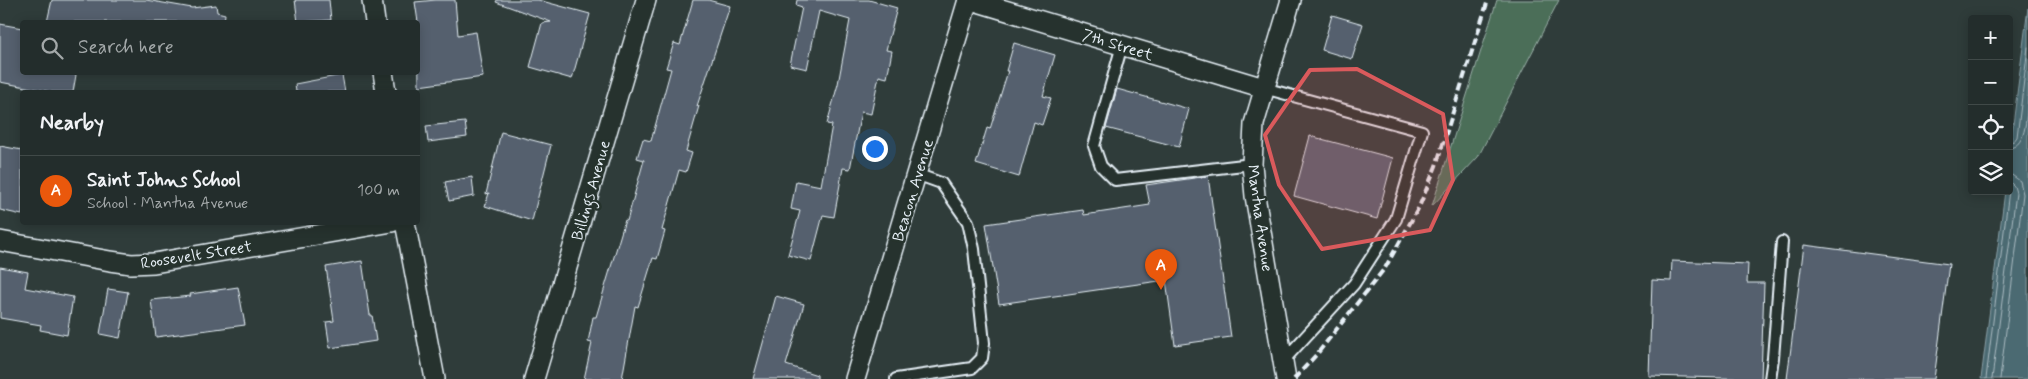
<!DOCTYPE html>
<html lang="en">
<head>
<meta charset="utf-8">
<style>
  :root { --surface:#232d2c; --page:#2b3534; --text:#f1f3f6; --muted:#a3a8a9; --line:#404948; --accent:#ea580c }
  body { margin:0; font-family:Mynerve,sans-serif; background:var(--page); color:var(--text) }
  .controls { position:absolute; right:15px; top:15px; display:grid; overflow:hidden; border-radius:5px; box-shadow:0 2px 12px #0003 }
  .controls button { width:45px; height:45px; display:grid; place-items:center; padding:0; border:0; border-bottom:1px solid var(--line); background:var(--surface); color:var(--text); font:25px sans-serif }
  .you { position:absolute; left:874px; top:148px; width:18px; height:18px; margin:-12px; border:4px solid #fff; border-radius:50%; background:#1a73e8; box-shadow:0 0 0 8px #1a73e833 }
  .badge { display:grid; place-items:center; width:32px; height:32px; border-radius:50%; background:var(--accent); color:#fff; font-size:16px; font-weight:700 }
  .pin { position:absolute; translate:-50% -41px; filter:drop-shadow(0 1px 2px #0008) }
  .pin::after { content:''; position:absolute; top:26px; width:18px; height:15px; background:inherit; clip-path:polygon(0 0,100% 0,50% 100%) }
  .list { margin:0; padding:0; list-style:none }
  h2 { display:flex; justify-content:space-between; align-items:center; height:65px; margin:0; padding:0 20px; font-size:21px }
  h2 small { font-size:16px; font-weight:400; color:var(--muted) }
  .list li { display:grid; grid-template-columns:32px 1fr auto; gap:15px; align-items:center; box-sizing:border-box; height:70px; padding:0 20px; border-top:1px solid var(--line) }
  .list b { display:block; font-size:19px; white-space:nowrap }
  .list p { margin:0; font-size:16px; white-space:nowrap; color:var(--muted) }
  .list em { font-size:16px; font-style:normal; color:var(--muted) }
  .icon { flex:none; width:28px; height:28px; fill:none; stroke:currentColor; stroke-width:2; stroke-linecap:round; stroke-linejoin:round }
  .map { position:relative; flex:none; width:2028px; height:379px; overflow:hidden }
  .search { position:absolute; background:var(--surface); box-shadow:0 2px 12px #0003; left:20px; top:20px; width:400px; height:55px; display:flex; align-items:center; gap:12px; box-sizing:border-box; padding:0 18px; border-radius:5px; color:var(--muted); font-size:19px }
  .panel { position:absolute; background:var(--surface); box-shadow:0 2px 12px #0003; left:20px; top:90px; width:400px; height:135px; border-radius:5px }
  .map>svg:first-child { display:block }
  .green { fill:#4c6e58; stroke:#9ab0a8 }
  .water { fill:#4c6a72; stroke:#8aa0a8 }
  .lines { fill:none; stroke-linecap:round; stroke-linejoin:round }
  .shore { stroke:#aabbc2; stroke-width:1 }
  .building { fill:#54616e; stroke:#e8f1f8 }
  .lane-casing { stroke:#e8f1f8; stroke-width:14 }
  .street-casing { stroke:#e8f1f8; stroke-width:22 }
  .lane { stroke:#26332d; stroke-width:10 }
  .street { stroke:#26332d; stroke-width:19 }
  .rail { stroke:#e8f1f8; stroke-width:4; stroke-dasharray:8 4; stroke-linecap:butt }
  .marked { fill:#da5a5c; fill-opacity:0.2; stroke:#da5a5c; stroke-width:4; stroke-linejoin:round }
  .labels { text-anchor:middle; stroke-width:5; stroke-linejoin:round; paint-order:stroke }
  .street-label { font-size:16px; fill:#e8f1f8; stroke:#26332d }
</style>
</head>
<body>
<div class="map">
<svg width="2028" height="379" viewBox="0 0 2028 379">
  <rect width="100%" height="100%" fill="#2f3c3a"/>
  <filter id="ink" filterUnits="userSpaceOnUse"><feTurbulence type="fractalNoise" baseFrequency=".02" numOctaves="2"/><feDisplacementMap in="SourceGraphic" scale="10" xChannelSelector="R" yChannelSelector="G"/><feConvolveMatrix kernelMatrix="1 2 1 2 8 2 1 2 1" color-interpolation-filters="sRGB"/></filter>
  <g filter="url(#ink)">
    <path class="green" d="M1497 0H1559L1478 157 1432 206Z"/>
    <path class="water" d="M2028 8V379H1981L2005 191H2009V156Z"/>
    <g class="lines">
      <path class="shore" d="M2009 142 2014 141 2017 137 2028 47
        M2009 148C2028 147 2026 112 2028 97
        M1986 379 2009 190
        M1992 379 2016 193 2014 186 2009 181
        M2000 379 2023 194 2020 181 2009 173"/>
    </g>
    <path class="building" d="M52 0H146L192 8 216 5 217 12 225 14 224 22H47Z
      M295 0H329L331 20 298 22Z
      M436 0H455L458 35 476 32 483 77 419 86 418 22 415 2Z
      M497 0H538L590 14 572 79 530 67 542 23 551 22 496 2Z
      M693 0H708L730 6 697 106H699L686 151 692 153 686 172 679 170 662 230 665 231 657 259 653 258 638 307 635 306 622 379H584L592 343 588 342 593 317H596L625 220 627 221 644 160 637 158 643 139 651 141 671 69 666 68 674 43 680 45Z
      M797 0H869L897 8 886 50 892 51 887 78 879 76 871 114 861 112 850 169 843 168 834 217 823 215 811 261 788 255 800 211 791 209 796 181 821 186 832 125 827 124 838 84 850 20 819 11 807 69 790 65 802 7 796 5Z
      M1332 15 1363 24 1352 59 1322 50Z
      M0 24 22 28V72H63L76 75 73 92H52L0 82Z
      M1014 43 1055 55 1043 96 1051 98 1042 125 1034 122 1019 177 976 164 987 128 990 129 1008 71H1006Z
      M342 75 345 92H296L295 84Z
      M1117 89 1189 109 1179 147 1106 128Z
      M465 122 467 137 428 142 426 126Z
      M501 132 551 145 532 221 485 206 489 193 486 194Z
      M1310 136 1393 158 1377 219 1294 196Z
      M0 146 22 150V215L0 210Z
      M1208 176 1231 337 1175 345 1166 280 999 304 986 224 1083 210 1084 215 1150 205 1146 185Z
      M472 177 474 196 449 201 445 182Z
      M1804 245 1949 264 1934 379H1787Z
      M362 261 370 315H372L376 341 330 348 326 322 334 321 326 267Z
      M1672 261 1748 264 1747 283H1764L1761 379 1649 376 1652 280 1671 281Z
      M0 267 28 272 25 288 73 297 67 335 40 330 41 325 0 318Z
      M238 287 245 325 156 337 151 300 191 296 190 294Z
      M108 289 128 292 120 338 100 334Z
      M776 296 804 304 786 365 817 375V379H753Z"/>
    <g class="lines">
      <defs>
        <path id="lane" d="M1122 45 1094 146 1101 166 1115 180 1252 164
          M1264 88 1422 131 1396 219 1354 284 1283 361
          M896 379 972 368 982 358 984 343 974 249 968 222 941 183 916 174
          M1770 379 1773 358 1782 242"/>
        <path id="street" d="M372 0 375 22
          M971 0 1264 88
          M383 72 386 92
          M405 222 435 379
          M0 241 110 261 131 264 154 263 392 222
          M534 379 646 0
          M855 379 968 0
          M1286 379 1255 196 1252 164 1254 124 1291 0"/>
      </defs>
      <use href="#lane" class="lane-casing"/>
      <use href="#street" class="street-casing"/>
      <use href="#lane" class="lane"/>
      <use href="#street" class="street"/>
      <path class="rail" d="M1294 379 1317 354 1385 268 1419 207 1436 166 1488 0"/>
    </g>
  </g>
  <path class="marked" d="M1357 69 1443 114 1453 180 1430 230 1322 249 1279 185 1265 135 1310 70Z"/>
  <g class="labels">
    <g class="street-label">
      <text transform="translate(1118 44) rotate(17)" y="6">7th Street</text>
      <text transform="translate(590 190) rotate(-74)" y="6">Billings Avenue</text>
      <text transform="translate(912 190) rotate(-73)" y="6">Beacon Avenue</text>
      <text transform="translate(1261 218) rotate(82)" y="6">Mantua Avenue</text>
      <text transform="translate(196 254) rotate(-9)" y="6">Roosevelt Street</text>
    </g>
  </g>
</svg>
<div class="controls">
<button>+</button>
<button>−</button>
<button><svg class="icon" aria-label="locate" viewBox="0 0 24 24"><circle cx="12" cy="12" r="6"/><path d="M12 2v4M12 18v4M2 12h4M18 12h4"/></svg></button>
<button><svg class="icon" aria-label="layers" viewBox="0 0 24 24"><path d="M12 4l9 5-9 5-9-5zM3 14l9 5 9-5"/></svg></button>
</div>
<div class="you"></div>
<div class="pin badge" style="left:1161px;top:290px">A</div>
<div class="search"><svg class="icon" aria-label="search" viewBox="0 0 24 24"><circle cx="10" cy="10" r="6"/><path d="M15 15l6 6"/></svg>Search here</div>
<section class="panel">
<h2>Nearby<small></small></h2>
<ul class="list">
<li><span class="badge">A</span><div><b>Saint Johns School</b><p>School · Mantua Avenue</p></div><em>100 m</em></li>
</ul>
</section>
</div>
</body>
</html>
